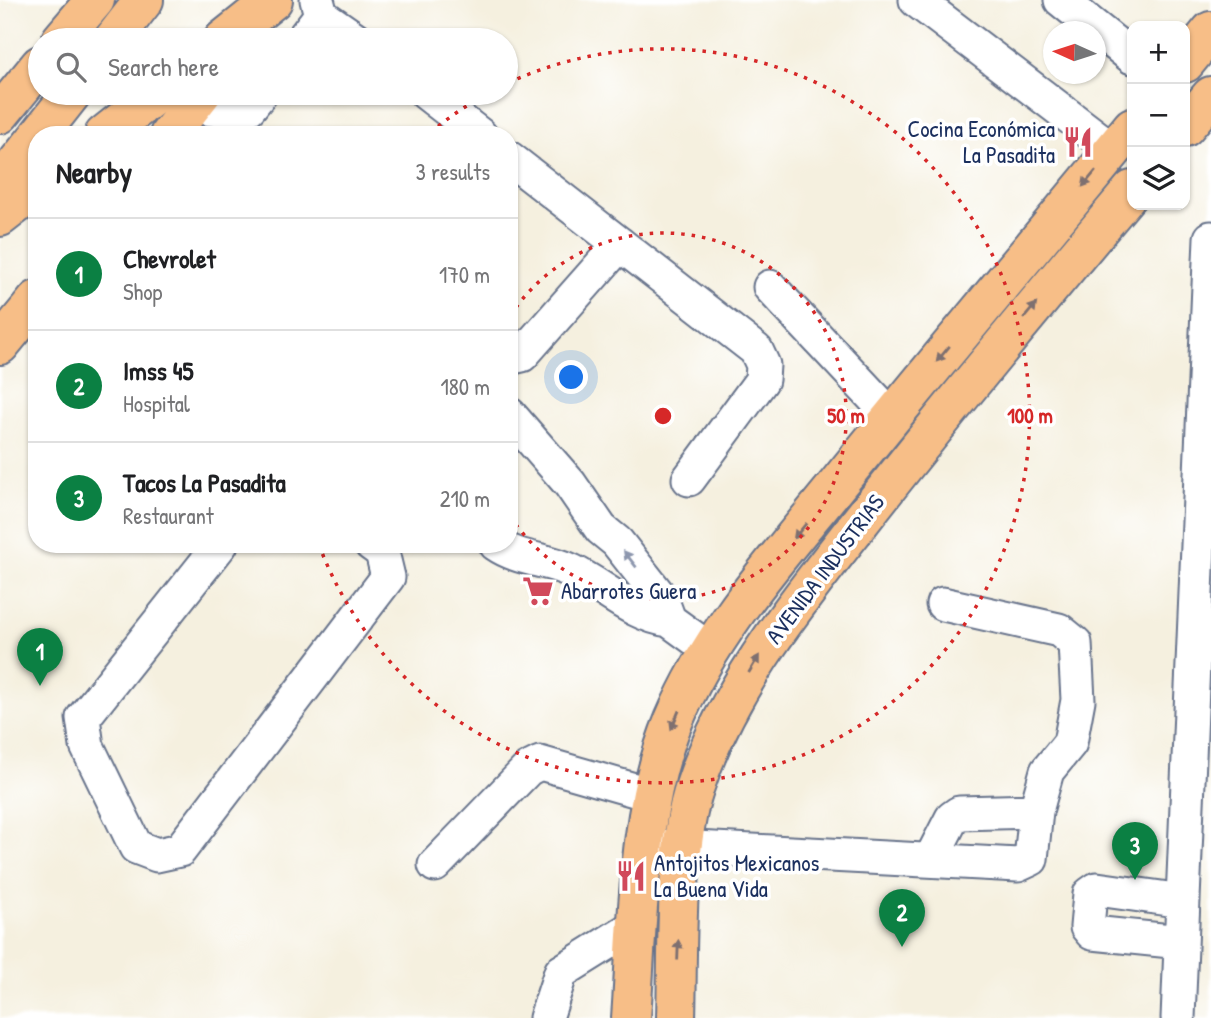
<!DOCTYPE html>
<html lang="en">
<head>
<meta charset="utf-8">
<style>
  :root { --surface:#fff; --page:#f6f6f6; --text:#202124; --muted:#757577; --line:#e0e0e0; --accent:#0b8043 }
  body { margin:0; font-family:"Patrick Hand",sans-serif; background:var(--page); color:var(--text) }
  .controls { position:absolute; right:21px; top:21px; display:grid; overflow:hidden; border-radius:14px; box-shadow:0 2px 5px #0004 }
  .controls button { width:63px; height:63px; display:grid; place-items:center; padding:0; border:0; border-bottom:2px solid var(--line); background:var(--surface); color:var(--text); font:35px sans-serif }
  .compass { position:absolute; left:1043px; top:21px; width:63px; height:63px; border-radius:50%; background:var(--surface); box-shadow:0 2px 5px #0004; rotate:273deg }
  .you { position:absolute; left:572px; top:378px; width:24px; height:24px; margin:-18px; border:5px solid #fff; border-radius:50%; background:#1a73e8; box-shadow:0 0 0 10px #1a73e833 }
  .badge { display:grid; place-items:center; width:46px; height:46px; border-radius:50%; background:var(--accent); color:#fff; font-size:23px; font-weight:700 }
  .pin { position:absolute; translate:-50% -58px; filter:drop-shadow(0 2px 4px #0008) }
  .pin::after { content:''; position:absolute; top:37px; width:24px; height:21px; background:inherit; clip-path:polygon(0 0,100% 0,50% 100%) }
  .list { margin:0; padding:0; list-style:none }
  h2 { display:flex; justify-content:space-between; align-items:center; height:91px; margin:0; padding:0 28px; font-size:30px }
  h2 small { font-size:23px; font-weight:400; color:var(--muted) }
  .list li { display:grid; grid-template-columns:46px 1fr auto; gap:21px; align-items:center; box-sizing:border-box; height:112px; padding:0 28px; border-top:2px solid var(--line) }
  .list b { display:block; font-size:26px; white-space:nowrap }
  .list p { margin:0; font-size:23px; white-space:nowrap; color:var(--muted) }
  .list em { font-size:23px; font-style:normal; color:var(--muted) }
  .icon { flex:none; width:38px; height:38px; fill:none; stroke:currentColor; stroke-width:2; stroke-linecap:round; stroke-linejoin:round }
  .map { position:relative; flex:none; width:1211px; height:1018px; overflow:hidden }
  .search { position:absolute; background:var(--surface); box-shadow:0 2px 5px #0004; left:28px; top:28px; width:490px; height:77px; display:flex; align-items:center; gap:18px; box-sizing:border-box; padding:0 24px; border-radius:38px; color:var(--muted); font-size:26px }
  .panel { position:absolute; background:var(--surface); box-shadow:0 2px 5px #0004; left:28px; top:126px; width:490px; height:427px; border-radius:28px }
  .map>svg:first-child { display:block }
  .lines { fill:none; stroke-linecap:round; stroke-linejoin:round }
  .minor-casing { stroke:#67738b; stroke-width:37 }
  .major-casing { stroke:#67738b; stroke-width:42 }
  .highway-casing { stroke:#67738b; stroke-width:42 }
  .minor { stroke:#fff; stroke-width:33 }
  .major { stroke:#f7be87; stroke-width:38 }
  .highway { stroke:#f7be87; stroke-width:38 }
  .oneway { fill:#7e6f70 }
  .oneway2 { fill:#8d97ae }
  .ring { fill:none; stroke:#d62828; stroke-width:3.5; stroke-dasharray:3.5 7 }
  .labels { text-anchor:middle; stroke-width:7; stroke-linejoin:round; paint-order:stroke }
  .poi-label { font-size:23px; fill:#1b2f5e; stroke:#fff; text-anchor:start }
  .street-label { font-size:23px; fill:#1b2f5e; stroke:#fff }
  .centre { fill:#d62828; stroke:#fff; stroke-width:3.5 }
  .ring-label { font-size:21px; text-anchor:middle; font-weight:bold; fill:#d62828; stroke:#fff; stroke-width:7; stroke-linejoin:round; paint-order:stroke }
</style>
</head>
<body>
<div class="map">
<svg width="1211" height="1018" viewBox="0 0 1211 1018">
  <rect width="100%" height="100%" fill="#fff"/>
  <filter id="ink" filterUnits="userSpaceOnUse"><feTurbulence type="fractalNoise" baseFrequency=".0143" numOctaves="2"/><feDisplacementMap in="SourceGraphic" scale="14" xChannelSelector="R" yChannelSelector="G"/><feConvolveMatrix kernelMatrix="1 2 1 2 8 2 1 2 1" color-interpolation-filters="sRGB"/></filter>
  <filter id="wash" filterUnits="userSpaceOnUse"><feTurbulence type="fractalNoise" baseFrequency=".00686" numOctaves="4" result="noise"/><feDisplacementMap in="SourceGraphic" scale="28" xChannelSelector="R" yChannelSelector="G"/><feGaussianBlur stdDeviation="1.57" result="paint"/><feColorMatrix in="noise" values="0 0 0 0 0 0 0 0 0 0 0 0 0 0 0 0 0 1.4 0 .05"/><feComposite in="paint" operator="in"/></filter>
  <g filter="url(#wash)">
    <rect width="100%" height="100%" fill="#f5f0df"/>
  </g>
  <g filter="url(#ink)">
    <g class="lines">
      <defs>
        <path id="minor" d="M916 0 1113 150
          M1061 0 1132 57
          M321 15 357 40
          M302 40 321 15 317 0
          M426 93 480 135
          M191 106 225 111 249 108 261 93
          M509 158 756 350 763 365 762 380 689 479
          M770 287 892 417
          M509 358 522 355 620 244
          M221 544 83 718 87 746 136 847 157 855 180 850 388 577 382 552 371 544
          M496 544C519 560 548 559 572 571 605 587 632 615 669 620L661 598 617 542 601 529 570 484 509 414
          M943 604 1059 630 1075 643 1078 700 1070 743 1047 771 1036 811
          M669 620 709 649
          M658 846 1018 865 1031 859 1036 811 959 813 952 818 931 859
          M435 865 528 769 540 763 652 795
          M1181 942 1092 933 1087 927 1090 894 1097 889 1183 901
          M546 1018 561 972 638 924
          M1178 1018 1211 238"/>
        <path id="major" d="M1185 63 1211 31
          M1185 127 1211 96
          M169 135 202 93
          M0 345 37 300
          M631 1018C638 924 637 808 674 720 711 632 776 560 836 486 933 365 1034 247 1132 127
          M676 1018C678 952 674 847 695 786 728 686 796 604 860 522 948 409 1040 299 1132 190"/>
        <path id="highway" d="M61 40 95 0
          M113 40 144 0
          M223 40 273 0
          M0 114 40 65
          M39 135 72 93
          M104 135 157 93
          M0 184 37 138
          M0 217 37 188"/>
      </defs>
      <use href="#minor" class="minor-casing"/>
      <use href="#major" class="major-casing"/>
      <use href="#highway" class="highway-casing"/>
      <use href="#minor" class="minor"/>
      <use href="#major" class="major"/>
      <use href="#highway" class="highway"/>
    </g>
    <defs><path id="oneway-solid" d="M-6-.8H1V-3.2L6.5 0L1 3.2V.8H-6Z" transform="scale(1.75)"/></defs>
    <g class="oneway">
      <use href="#oneway-solid" transform="translate(1089 179) rotate(130)"/>
      <use href="#oneway-solid" transform="translate(1030 311) rotate(-50)"/>
      <use href="#oneway-solid" transform="translate(943 354) rotate(130)"/>
      <use href="#oneway-solid" transform="translate(800 531) rotate(129)"/>
      <use href="#oneway-solid" transform="translate(754 664) rotate(-59)"/>
      <use href="#oneway-solid" transform="translate(675 720) rotate(113)"/>
      <use href="#oneway-solid" transform="translate(678 950) rotate(-88)"/>
    </g>
    <use class="oneway2" href="#oneway-solid" transform="translate(630 559) rotate(-128)"/>
  </g>
  <g class="ring">
    <path d="M510 316A183 183 0 1 1 510 516"/>
    <path d="M430 133A367 367 0 0 1 488 93M508 83A367 367 0 1 1 319 545"/>
  </g>
  <defs>
    <symbol id="restaurant-bare" viewBox="-9 -9 18 18"><path d="M-5-6h1v4h1v-4h1v4h1v-4h1v5L-1.5 .5V6h-2V.5L-5-1ZM5-6V6H3V1.5H1.5Q1.5-4 5-6Z" fill="#d1495b" stroke="#fff" stroke-width="2.5" paint-order="stroke"/></symbol>
    <symbol id="supermarket-bare" viewBox="-9 -9 18 18"><path d="M-6-5.5h2.5l.6 2H6L4.5 2H-2.5L-4.4-4H-6ZM-1.5 3.2a1.3 1.3 0 1 0 .1 0ZM3 3.2a1.3 1.3 0 1 0 .1 0Z" fill="#d1495b" stroke="#fff" stroke-width="2.5" paint-order="stroke"/></symbol>
  </defs>
  <g fill-rule="evenodd">
    <use href="#restaurant-bare" x="1056" y="120" width="44" height="44"/>
    <use href="#supermarket-bare" x="516" y="569" width="44" height="44"/>
    <use href="#restaurant-bare" x="609" y="854" width="44" height="44"/>
  </g>
  <g class="labels">
    <g class="poi-label">
      <text x="1055" y="137" text-anchor="end">Cocina Económica<tspan x="1055" dy="26">La Pasadita</tspan></text>
      <text x="561" y="599">Abarrotes Guera</text>
      <text x="654" y="871">Antojitos Mexicanos<tspan x="654" dy="26">La Buena Vida</tspan></text>
    </g>
    <g class="street-label">
      <text transform="translate(825 569) rotate(-53)" y="8">AVENIDA INDUSTRIAS</text>
    </g>
  </g>
  <circle cx="663" cy="416" r="10" class="centre"/>
  <g class="ring-label">
    <text x="846" y="423">50 m</text>
    <text x="1030" y="423">100 m</text>
  </g>
</svg>
<div class="controls">
<button>+</button>
<button>−</button>
<button><svg class="icon" aria-label="layers" viewBox="0 0 24 24"><path d="M12 4l9 5-9 5-9-5zM3 14l9 5 9-5"/></svg></button>
</div>
<svg class="compass" viewBox="-18 -18 36 36"><path d="M0-13l5 13h-10z" fill="#e53935"/><path d="M0 13l5-13h-10z" fill="#757577"/></svg>
<div class="you"></div>
<div class="pin badge" style="left:40px;top:686px">1</div>
<div class="pin badge" style="left:902px;top:947px">2</div>
<div class="pin badge" style="left:1135px;top:880px">3</div>
<div class="search"><svg class="icon" aria-label="search" viewBox="0 0 24 24"><circle cx="10" cy="10" r="6"/><path d="M15 15l6 6"/></svg>Search here</div>
<section class="panel">
<h2>Nearby<small>3 results</small></h2>
<ul class="list">
<li><span class="badge">1</span><div><b>Chevrolet</b><p>Shop</p></div><em>170 m</em></li>
<li><span class="badge">2</span><div><b>Imss 45</b><p>Hospital</p></div><em>180 m</em></li>
<li><span class="badge">3</span><div><b>Tacos La Pasadita</b><p>Restaurant</p></div><em>210 m</em></li>
</ul>
</section>
</div>
</body>
</html>
